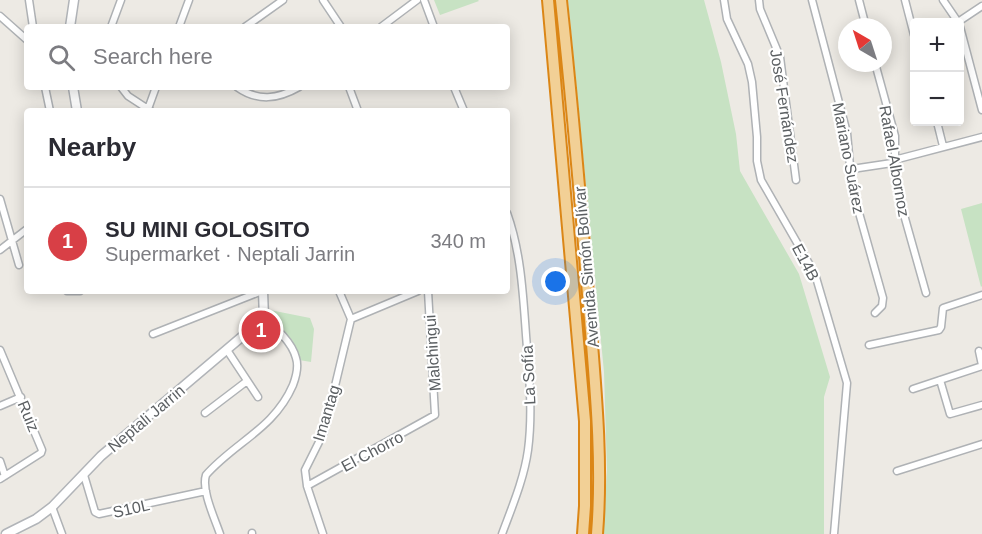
<!DOCTYPE html>
<html lang="en">
<head>
<meta charset="utf-8">
<style>
  :root { --surface:#fff; --page:#f7f7f7; --text:#2b2b33; --muted:#7c7c81; --line:#e1e1e2; --accent:#d83f46 }
  body { margin:0; font-family:Helvetica,sans-serif; background:var(--page); color:var(--text) }
  .controls { position:absolute; right:18px; top:18px; display:grid; overflow:hidden; border-radius:6px; box-shadow:0 3px 15px #0003 }
  .controls button { width:54px; height:54px; display:grid; place-items:center; padding:0; border:0; border-bottom:2px solid var(--line); background:var(--surface); color:var(--text); font:30px sans-serif }
  .compass { position:absolute; left:838px; top:18px; width:54px; height:54px; border-radius:50%; background:var(--surface); box-shadow:0 3px 15px #0003; rotate:321deg }
  .you { position:absolute; left:556px; top:282px; width:21px; height:21px; margin:-15px; border:4px solid #fff; border-radius:50%; background:#1a73e8; box-shadow:0 0 0 9px #1a73e833 }
  .badge { display:grid; place-items:center; width:39px; height:39px; border-radius:50%; background:var(--accent); color:#fff; font-size:20px; font-weight:700 }
  .pin { position:absolute; translate:-50% -50%; border:3px solid #fff; box-shadow:0 2px 6px #0006 }
  .list { margin:0; padding:0; list-style:none }
  h2 { display:flex; justify-content:space-between; align-items:center; height:78px; margin:0; padding:0 24px; font-size:26px }
  h2 small { font-size:20px; font-weight:400; color:var(--muted) }
  .list li { display:grid; grid-template-columns:39px 1fr auto; gap:18px; align-items:center; box-sizing:border-box; height:108px; padding:0 24px; border-top:2px solid var(--line) }
  .list b { display:block; font-size:22px; white-space:nowrap }
  .list p { margin:0; font-size:20px; white-space:nowrap; color:var(--muted) }
  .list em { font-size:20px; font-style:normal; color:var(--muted) }
  .icon { flex:none; width:33px; height:33px; fill:none; stroke:currentColor; stroke-width:2; stroke-linecap:round; stroke-linejoin:round }
  .map { position:relative; flex:none; width:982px; height:534px; overflow:hidden }
  .search { position:absolute; background:var(--surface); box-shadow:0 3px 15px #0003; left:24px; top:24px; width:486px; height:66px; display:flex; align-items:center; gap:15px; box-sizing:border-box; padding:0 21px; border-radius:6px; color:var(--muted); font-size:22px }
  .panel { position:absolute; background:var(--surface); box-shadow:0 3px 15px #0003; left:24px; top:108px; width:486px; height:186px; border-radius:6px }
  .map>svg:first-child { display:block }
  .green { fill:#c7e2c3 }
  .lines { fill:none; stroke-linecap:round; stroke-linejoin:round }
  .street-casing { stroke:#afb2b5; stroke-width:9 }
  .secondary-casing { stroke:#b1b4b8; stroke-width:11 }
  .highway-casing { stroke:#db8616; stroke-width:14 }
  .street { stroke:#fff; stroke-width:6 }
  .secondary { stroke:#fff; stroke-width:8 }
  .highway { stroke:#f2d096; stroke-width:10 }
  .labels { text-anchor:middle; stroke-width:4.5; stroke-linejoin:round; paint-order:stroke }
  .street-label { font-size:16px; fill:#5c6063; stroke:#fff }
</style>
</head>
<body>
<div class="map">
<svg width="982" height="534" viewBox="0 0 982 534">
  <rect width="100%" height="100%" fill="#edeae4"/>
  <path class="green" d="M434 0H478L479 1 440 15Z
    M568 0H704L721 62 736 134 740 171 799 274 830 377 824 397V534H603L607 471 604 372Z
    M982 203V286L981 287 961 209Z
    M270 310 310 318 314 329 311 362 299 360 292 340 268 313Z"/>
  <g class="lines">
    <defs>
      <path id="street" d="M29 0 33 27
        M323 0 341 27
        M424 0 434 27
        M724 0 727 19 748 64 752 82 757 137V161L761 180 815 274 847 383 834 534
        M759 0 760 9 780 57 796 180
        M812 0 847 133 852 188 883 298 882 306 875 313
        M859 0 866 27
        M905 0 914 35
        M943 0 958 22
        M0 16 27 40
        M958 22 982 6
        M111 27 121 0
        M179 27 189 0
        M245 27 283 0
        M381 27 417 0
        M960 27 982 110
        M875 63 895 136V175L899 197 926 293
        M45 87 50 111
        M121 87 128 96 151 111
        M237 87C258 102 278 99 299 87
        M349 87 358 111
        M454 87 464 111
        M148 109 156 87
        M937 122 943 146
        M852 169 892 163 898 159 982 137
        M0 199 19 265
        M0 250 27 229
        M67 291H80
        M351 319 418 291
        M153 334 262 291
        M869 345 939 330 941 327 943 308 982 295
        M0 350 42 450 41 453 0 479
        M227 350 258 397
        M979 351 982 365
        M940 380 950 414 982 405
        M913 389 982 366
        M0 406 21 397
        M205 413 247 381
        M0 461 5 476
        M897 471 982 444
        M84 475 95 512 99 514 206 491
        M307 486 435 415 428 291
        M52 507 62 534
        M252 533V534
        M220 534C215 519 201 490 206 475 235 442 274 429 293 385 296 377 299 367 296 358 292 342 276 328 264 318
        M323 534 307 486 305 470 324 432 351 319 339 291
        M502 534C512 507 524 479 528 450 533 412 529 374 526 335 523 294 521 252 507 213"/>
      <path id="secondary" d="M70 27 74 0
        M73 87 77 111
        M6 534 36 519 52 507 101 456 264 318 263 291"/>
      <path id="highway" d="M548 0 585 421V506L583 534
        M561 0C572 102 581 205 589 307 595 383 603 459 597 534"/>
    </defs>
    <use href="#street" class="street-casing"/>
    <use href="#secondary" class="secondary-casing"/>
    <use href="#highway" class="highway-casing"/>
    <use href="#street" class="street"/>
    <use href="#secondary" class="secondary"/>
    <use href="#highway" class="highway"/>
  </g>
  <g class="labels">
    <g class="street-label">
      <text transform="translate(785 106) rotate(81)" y="6">José Fernández</text>
      <text transform="translate(849 158) rotate(79)" y="6">Mariano Suárez</text>
      <text transform="translate(895 161) rotate(80)" y="6">Rafael Albornoz</text>
      <text transform="translate(806 262) rotate(62)" y="6">E14B</text>
      <text transform="translate(586 267) rotate(-95)" y="6">Avenida Simón Bolívar</text>
      <text transform="translate(432 353) rotate(-94)" y="6">Malchingui</text>
      <text transform="translate(528 375) rotate(-93)" y="6">La Sofía</text>
      <text transform="translate(326 413) rotate(-73)" y="6">Imantag</text>
      <text transform="translate(29 416) rotate(67)" y="6">Ruiz</text>
      <text transform="translate(146 418) rotate(-40)" y="6">Neptali Jarrin</text>
      <text transform="translate(372 451) rotate(-28)" y="6">El Chorro</text>
      <text transform="translate(131 508) rotate(-13)" y="6">S10L</text>
    </g>
  </g>
</svg>
<div class="controls">
<button>+</button>
<button>−</button>
</div>
<svg class="compass" viewBox="-18 -18 36 36"><path d="M0-13l5 13h-10z" fill="#e53935"/><path d="M0 13l5-13h-10z" fill="#7c7c81"/></svg>
<div class="you"></div>
<div class="pin badge" style="left:261px;top:330px">1</div>
<div class="search"><svg class="icon" aria-label="search" viewBox="0 0 24 24"><circle cx="10" cy="10" r="6"/><path d="M15 15l6 6"/></svg>Search here</div>
<section class="panel">
<h2>Nearby<small></small></h2>
<ul class="list">
<li><span class="badge">1</span><div><b>SU MINI GOLOSITO</b><p>Supermarket · Neptali Jarrin</p></div><em>340 m</em></li>
</ul>
</section>
</div>
</body>
</html>
